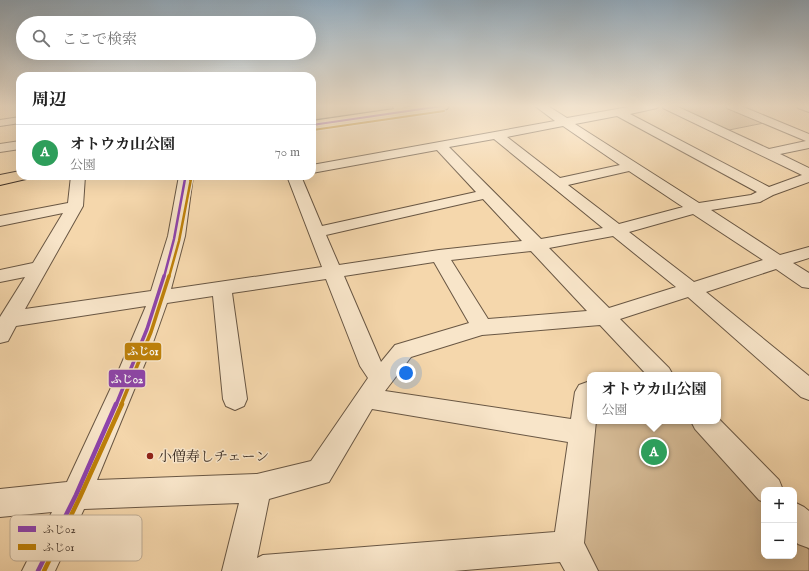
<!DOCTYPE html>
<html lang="ja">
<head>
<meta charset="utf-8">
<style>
  :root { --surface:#fff; --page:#f2f2f2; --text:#222; --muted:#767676; --line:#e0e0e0; --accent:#db2777 }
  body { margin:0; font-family:"IM FELL English","Noto Serif JP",serif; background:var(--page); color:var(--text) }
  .controls { position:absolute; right:12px; bottom:12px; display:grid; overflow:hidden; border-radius:8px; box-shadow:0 4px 16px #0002 }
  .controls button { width:36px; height:36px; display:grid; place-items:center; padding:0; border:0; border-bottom:1px solid var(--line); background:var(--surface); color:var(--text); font:20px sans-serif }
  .you { position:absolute; left:406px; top:373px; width:14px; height:14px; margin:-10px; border:3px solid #fff; border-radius:50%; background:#1a73e8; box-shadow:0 0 0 6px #1a73e833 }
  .badge { display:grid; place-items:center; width:26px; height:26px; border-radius:50%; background:var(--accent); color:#fff; font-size:13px; font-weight:700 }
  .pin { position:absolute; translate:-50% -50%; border:2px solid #fff; box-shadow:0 1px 4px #0006 }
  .popup { position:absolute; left:587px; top:372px; width:134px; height:52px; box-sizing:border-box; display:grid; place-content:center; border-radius:8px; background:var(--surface); filter:drop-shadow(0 1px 3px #0005); font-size:13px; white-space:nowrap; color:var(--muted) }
  .popup b { font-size:15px; color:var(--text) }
  .popup::after { content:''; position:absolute; left:50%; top:100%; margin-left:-8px; border:8px solid transparent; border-top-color:var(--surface) }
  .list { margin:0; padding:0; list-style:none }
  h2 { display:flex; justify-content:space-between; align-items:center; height:52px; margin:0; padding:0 16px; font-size:17px }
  h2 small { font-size:13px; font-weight:400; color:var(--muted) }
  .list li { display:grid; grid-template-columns:26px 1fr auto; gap:12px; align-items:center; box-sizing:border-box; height:56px; padding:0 16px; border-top:1px solid var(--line) }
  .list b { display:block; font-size:15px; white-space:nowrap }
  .list p { margin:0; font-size:13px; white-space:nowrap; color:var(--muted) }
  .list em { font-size:13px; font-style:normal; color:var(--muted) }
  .icon { flex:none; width:22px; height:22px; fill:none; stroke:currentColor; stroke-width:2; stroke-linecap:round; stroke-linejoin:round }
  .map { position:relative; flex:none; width:809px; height:571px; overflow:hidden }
  .search { position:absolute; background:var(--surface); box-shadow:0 4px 16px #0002; left:16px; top:16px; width:300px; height:44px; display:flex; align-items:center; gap:10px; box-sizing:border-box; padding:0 14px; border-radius:22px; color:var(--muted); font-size:15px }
  .panel { position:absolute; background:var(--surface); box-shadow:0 4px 16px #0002; left:16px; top:72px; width:300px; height:108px; border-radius:12px }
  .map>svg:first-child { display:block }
  .green { fill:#d5ba95; stroke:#88735c }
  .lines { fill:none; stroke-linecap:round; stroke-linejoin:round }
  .minor-casing { stroke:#695744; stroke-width:2 }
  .major-casing { stroke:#3a2c22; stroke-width:2 }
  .minor { fill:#f8e5c9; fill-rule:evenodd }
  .major { fill:#f5d7ac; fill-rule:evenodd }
  .bus-1-far3-casing { stroke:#f8e5c9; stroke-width:4 }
  .bus-1-far2-casing { stroke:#f8e5c9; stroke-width:5 }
  .bus-1-far1-casing { stroke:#f8e5c9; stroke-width:6 }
  .bus-1-casing { stroke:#f8e5c9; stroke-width:8 }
  .bus-2-far3-casing { stroke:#f8e5c9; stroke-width:4 }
  .bus-2-far2-casing { stroke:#f8e5c9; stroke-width:5 }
  .bus-2-far1-casing { stroke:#f8e5c9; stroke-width:6 }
  .bus-2-casing { stroke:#f8e5c9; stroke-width:8 }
  .bus-1-far3 { stroke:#8e44ad; stroke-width:2 }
  .bus-1-far2 { stroke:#8e44ad; stroke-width:2.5 }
  .bus-1-far1 { stroke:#8e44ad; stroke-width:3.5 }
  .bus-1 { stroke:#8e44ad; stroke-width:4.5 }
  .bus-2-far3 { stroke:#be810a; stroke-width:2 }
  .bus-2-far2 { stroke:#be810a; stroke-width:2.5 }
  .bus-2-far1 { stroke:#be810a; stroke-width:3.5 }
  .bus-2 { stroke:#be810a; stroke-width:4.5 }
  .poi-dot { fill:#8f2418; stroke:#f8e5c9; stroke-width:1.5 }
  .labels { text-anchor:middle; stroke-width:3; stroke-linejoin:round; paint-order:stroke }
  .near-poi-label { font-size:14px; fill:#3a2c22; stroke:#f8e5c9; text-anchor:start }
  .key { fill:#f8e5c9; stroke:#bfae97; stroke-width:1 }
  .key-label { font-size:11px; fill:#3a2c22 }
  .line-badge { stroke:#f8e5c9; stroke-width:1.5 }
  .badge-label { font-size:11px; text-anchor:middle; font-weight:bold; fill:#fff }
</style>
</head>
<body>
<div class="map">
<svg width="809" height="571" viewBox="0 0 809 571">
  <rect width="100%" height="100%" fill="#f5d7ac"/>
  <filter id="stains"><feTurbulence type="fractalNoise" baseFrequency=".005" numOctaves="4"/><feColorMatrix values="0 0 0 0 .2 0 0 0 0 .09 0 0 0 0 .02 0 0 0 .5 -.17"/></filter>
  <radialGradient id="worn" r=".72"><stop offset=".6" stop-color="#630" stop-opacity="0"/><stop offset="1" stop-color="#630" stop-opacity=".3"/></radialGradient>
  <path class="green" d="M312 106H390L391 107 389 109 312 120Z
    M672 106H725L764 123 724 131Z
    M593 421H689L764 501V556H794V534L809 550V571H597L581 544Z"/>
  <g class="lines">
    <defs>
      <path id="minor" d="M392 106H403L408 112 406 114H398Z
        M535 106H548L567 118 634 106H658L657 108 630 114 769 187 802 175 663 108 662 106H676L769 149 806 141 727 108 726 106H741L809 134V148L780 154 809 168V182L773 195 760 202 711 210 780 255 809 247V258L793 263 809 273V288L802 287 776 269 706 292 809 376V400L801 397 688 297 620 319 669 368 673 375H647L600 325 482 335 411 357 385 391 571 419 575 392 579 385 590 381V421H596L584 543 598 571H565L560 562 454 571H222L239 503 84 509 55 571H22L52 512 0 517V489L67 482 115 379 146 306 16 326 8 341 0 343V317L25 277 0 282V270L33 263 63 213 0 226V216L68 203 71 176H85L83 206 25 309 151 291 168 236 179 176H193L185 236 171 289 322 267 287 176H301L322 226 476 192 437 150 312 173V165L555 121ZM617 116 757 192 751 195 699 203 575 124ZM563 126 620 165 560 178 507 137ZM494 139 603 228 541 239 449 147ZM629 171 683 207 619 224 568 185ZM483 199 522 241 439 250 339 265 326 235ZM693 214 763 260 694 282 629 232ZM613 236 676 287 609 308 549 248ZM531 251 587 311 488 319 451 260ZM434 262 469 323 395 345 381 362 344 276ZM326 279 360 366 368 378 311 461 257 474 97 480 150 351 167 303 213 296 223 399 226 406 235 410 244 406 247 399 232 293ZM372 409 568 442 555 532 263 555 257 558 269 499 329 482Z
        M797 106H809V112L798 108Z
        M20 117V123L0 126V120Z
        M20 141V149L0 152V144Z
        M718 418 779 480 783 490H764V502L759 500 695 429 691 421H718Z
        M794 502 804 507 809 511V548L798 544 794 539Z"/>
      <path id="major" d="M415 106H449L447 109 443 110 312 129V121Z
        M20 171V176H28L26 179 0 185V175Z"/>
    </defs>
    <use href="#minor" class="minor-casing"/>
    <use href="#major" class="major-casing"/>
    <use href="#minor" class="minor"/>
    <use href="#major" class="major"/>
    <defs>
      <path id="bus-1-far3" d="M312 125 442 106
        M185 180 186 176"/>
      <path id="bus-1-far2" d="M164 277 174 239 185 179"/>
      <path id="bus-1-far1" d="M116 405 147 329 164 276"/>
      <path id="bus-1" d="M38 571 76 495 116 404"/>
      <path id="bus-2-far3" d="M313 130 444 111
        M190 180 191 177"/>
      <path id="bus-2-far2" d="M169 277 179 241 191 179"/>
      <path id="bus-2-far1" d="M121 405 151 332 169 276"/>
      <path id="bus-2" d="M44 571 80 497 122 404"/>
    </defs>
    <use href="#bus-1-far3" class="bus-1-far3-casing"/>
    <use href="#bus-1-far2" class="bus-1-far2-casing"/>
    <use href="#bus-1-far1" class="bus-1-far1-casing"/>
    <use href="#bus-1" class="bus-1-casing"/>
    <use href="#bus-2-far3" class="bus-2-far3-casing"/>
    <use href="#bus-2-far2" class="bus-2-far2-casing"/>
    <use href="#bus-2-far1" class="bus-2-far1-casing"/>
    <use href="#bus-2" class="bus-2-casing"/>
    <use href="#bus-1-far3" class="bus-1-far3"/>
    <use href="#bus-1-far2" class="bus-1-far2"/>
    <use href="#bus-1-far1" class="bus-1-far1"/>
    <use href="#bus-1" class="bus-1"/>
    <use href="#bus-2-far3" class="bus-2-far3"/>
    <use href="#bus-2-far2" class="bus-2-far2"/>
    <use href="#bus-2-far1" class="bus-2-far1"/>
    <use href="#bus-2" class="bus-2"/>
  </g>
  <linearGradient id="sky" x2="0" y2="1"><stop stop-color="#93abbd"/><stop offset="0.57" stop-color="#faedda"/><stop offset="1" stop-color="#faedda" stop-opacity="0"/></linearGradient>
  <rect width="809" height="186" fill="url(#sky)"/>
  <circle class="poi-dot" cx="150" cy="456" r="4"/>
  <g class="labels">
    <g class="near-poi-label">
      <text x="158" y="461">小僧寿しチェーン</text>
    </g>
  </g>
  <rect x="10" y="515" width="132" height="46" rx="6" class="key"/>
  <rect x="18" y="526" width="18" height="6" fill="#8e44ad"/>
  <rect x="18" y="544" width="18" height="6" fill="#be810a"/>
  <g class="key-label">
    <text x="43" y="533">ふじ02</text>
    <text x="43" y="551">ふじ01</text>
  </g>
  <g class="line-badge">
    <rect x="124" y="342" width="38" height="19" rx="4" fill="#be810a"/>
    <rect x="108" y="369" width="38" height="19" rx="4" fill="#8e44ad"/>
  </g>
  <g class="badge-label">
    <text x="143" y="355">ふじ01</text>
    <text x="127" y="383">ふじ02</text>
  </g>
  <rect width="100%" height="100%" filter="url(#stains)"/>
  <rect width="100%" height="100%" fill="url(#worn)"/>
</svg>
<div class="controls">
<button>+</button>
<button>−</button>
</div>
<div class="you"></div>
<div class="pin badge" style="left:654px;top:452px;background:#2e9e5b">A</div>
<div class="popup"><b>オトウカ山公園</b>公園</div>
<div class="search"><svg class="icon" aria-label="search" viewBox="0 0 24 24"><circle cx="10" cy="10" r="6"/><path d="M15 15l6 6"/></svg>ここで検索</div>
<section class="panel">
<h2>周辺<small></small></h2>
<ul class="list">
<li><span class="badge" style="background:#2e9e5b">A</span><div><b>オトウカ山公園</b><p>公園</p></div><em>70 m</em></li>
</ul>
</section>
</div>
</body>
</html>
